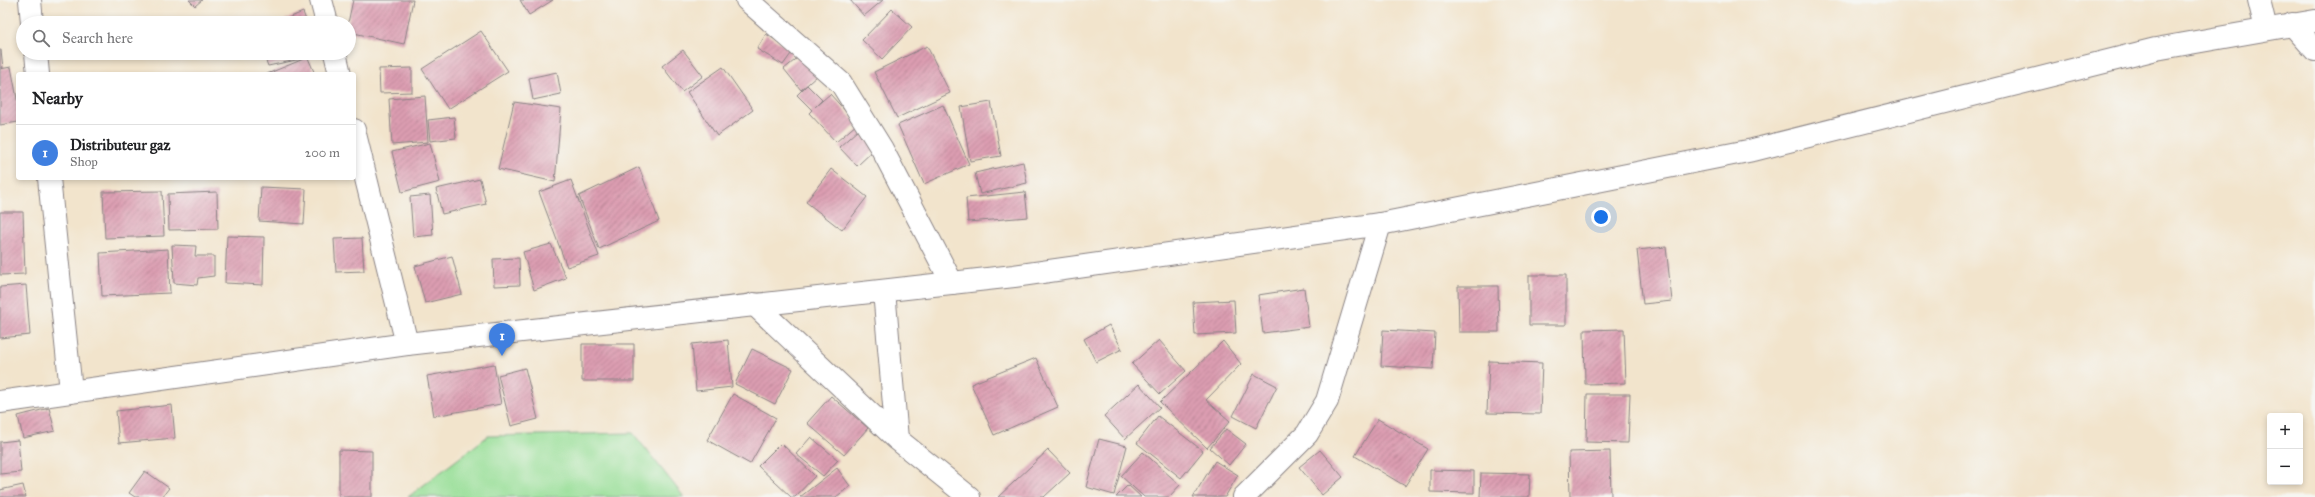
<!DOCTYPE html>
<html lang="en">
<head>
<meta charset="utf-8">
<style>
  :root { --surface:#fff; --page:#f2f2f2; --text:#202124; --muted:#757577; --line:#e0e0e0; --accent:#b5179e }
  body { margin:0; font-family:"IM FELL Great Primer",serif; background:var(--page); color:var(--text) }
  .controls { position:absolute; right:12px; bottom:12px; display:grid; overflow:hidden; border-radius:4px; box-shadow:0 2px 6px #0003 }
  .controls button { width:36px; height:36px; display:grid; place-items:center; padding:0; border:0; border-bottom:1px solid var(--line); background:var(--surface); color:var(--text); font:20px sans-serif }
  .you { position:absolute; left:1601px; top:217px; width:14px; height:14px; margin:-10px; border:3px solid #fff; border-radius:50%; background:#1a73e8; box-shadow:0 0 0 6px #1a73e833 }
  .badge { display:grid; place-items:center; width:26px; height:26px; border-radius:50%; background:var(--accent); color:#fff; font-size:13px; font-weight:700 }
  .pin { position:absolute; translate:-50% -33px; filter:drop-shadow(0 1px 2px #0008) }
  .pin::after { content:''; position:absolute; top:21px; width:14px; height:12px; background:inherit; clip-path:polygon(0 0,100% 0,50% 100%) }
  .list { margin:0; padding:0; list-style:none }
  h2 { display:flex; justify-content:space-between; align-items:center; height:52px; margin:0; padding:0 16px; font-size:17px }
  h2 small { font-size:13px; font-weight:400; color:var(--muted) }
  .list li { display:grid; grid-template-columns:26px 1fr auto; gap:12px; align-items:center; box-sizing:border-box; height:56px; padding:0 16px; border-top:1px solid var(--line) }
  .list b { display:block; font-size:15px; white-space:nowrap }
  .list p { margin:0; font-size:13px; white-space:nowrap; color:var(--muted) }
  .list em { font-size:13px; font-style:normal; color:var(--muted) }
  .icon { flex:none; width:22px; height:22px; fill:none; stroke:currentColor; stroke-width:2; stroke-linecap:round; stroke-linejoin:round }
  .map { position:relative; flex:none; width:2315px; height:497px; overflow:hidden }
  .search { position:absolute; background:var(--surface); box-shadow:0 2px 6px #0003; left:16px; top:16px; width:340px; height:44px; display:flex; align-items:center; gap:10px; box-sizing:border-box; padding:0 14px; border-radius:22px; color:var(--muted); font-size:15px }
  .panel { position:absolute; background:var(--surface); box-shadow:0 2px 6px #0003; left:16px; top:72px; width:340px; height:108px; border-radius:4px }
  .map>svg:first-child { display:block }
  .green { fill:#99df98; stroke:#5e806a }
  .building { fill:url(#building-hatch) }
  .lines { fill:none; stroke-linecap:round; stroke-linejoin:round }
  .street-casing { stroke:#8a8384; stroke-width:24 }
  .secondary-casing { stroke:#8a8384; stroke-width:24 }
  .street { stroke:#fff; stroke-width:22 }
  .secondary { stroke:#fff; stroke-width:22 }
</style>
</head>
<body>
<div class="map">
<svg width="2315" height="497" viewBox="0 0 2315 497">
  <defs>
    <pattern id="building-hatch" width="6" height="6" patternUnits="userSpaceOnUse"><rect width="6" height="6" fill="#dc9db1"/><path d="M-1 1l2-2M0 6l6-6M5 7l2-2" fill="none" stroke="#b28091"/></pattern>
  </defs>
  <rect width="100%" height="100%" fill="#f6f6f2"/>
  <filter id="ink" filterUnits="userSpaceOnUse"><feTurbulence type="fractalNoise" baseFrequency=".025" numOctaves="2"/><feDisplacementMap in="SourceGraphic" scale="8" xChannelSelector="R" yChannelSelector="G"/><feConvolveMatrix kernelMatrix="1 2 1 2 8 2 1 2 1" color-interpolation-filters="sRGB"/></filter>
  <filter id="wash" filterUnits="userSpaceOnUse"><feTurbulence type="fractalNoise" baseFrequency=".012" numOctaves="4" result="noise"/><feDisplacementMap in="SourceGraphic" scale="16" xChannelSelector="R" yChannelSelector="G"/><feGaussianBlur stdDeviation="0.9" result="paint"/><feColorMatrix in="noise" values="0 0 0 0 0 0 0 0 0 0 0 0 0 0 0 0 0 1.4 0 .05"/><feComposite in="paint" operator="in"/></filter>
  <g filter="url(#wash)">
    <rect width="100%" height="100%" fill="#f2e4cc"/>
    <path class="green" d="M633 433 684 497H408L488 436Z"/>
    <g id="blocks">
      <path class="building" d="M189 0H202L195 6Z
        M353 0H413L404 44 349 32 348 23Z
        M520 0H553L529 15Z
        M850 0H883L864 16Z
        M892 9 912 27 882 59 862 40Z
        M303 12 307 23H276Z
        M481 31 508 71 448 109 422 69Z
        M766 34 793 51 783 65 757 49Z
        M927 46 950 93 897 118 874 72Z
        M0 50H1L3 68H0Z
        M683 50 703 76 682 92 662 66Z
        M263 53H319L320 56 308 58 315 74H267L306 58 268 66Z
        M800 56 817 76 801 90 784 69Z
        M11 67 18 104V122L0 125V69Z
        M723 67 753 110 717 136 687 92Z
        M412 68V92L380 93 379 69Z
        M557 72 561 94 533 100 529 78Z
        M807 85 822 100 815 107 830 94 857 124 836 142 809 113 812 110 797 95Z
        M425 96 428 142 392 145 389 99Z
        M514 102 561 109 555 182 498 169Z
        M991 102 1001 156 970 161 961 107Z
        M943 105 969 164 924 184 898 125Z
        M454 117 456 138 430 141 428 120Z
        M858 130 875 149 857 166 839 147Z
        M430 143 440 182 402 192 392 152Z
        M1023 162 1027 183 980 194 975 173Z
        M639 167 659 221 599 249 579 196Z
        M831 169 867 197 842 230 806 202Z
        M480 179 486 204 442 214 436 189Z
        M571 180 599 256 567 267 539 192Z
        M261 187 306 189 304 224 259 221Z
        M162 191 164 236 105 238 103 192Z
        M217 192 218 229 169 230 168 194Z
        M1025 192 1028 217 968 222 966 198Z
        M430 195 433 235 413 237 410 197Z
        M0 212H23L25 274 0 275Z
        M227 236 264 237 263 285 225 283Z
        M362 238 364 271 336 272 334 239Z
        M551 244 566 278 534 290 523 252Z
        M172 245 196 246 195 256H214V276L198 278 197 285 174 283Z
        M1666 247 1672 301 1643 304 1637 250Z
        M168 249 170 293 102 296 100 253Z
        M452 256 462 294 425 303 415 266Z
        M519 258 520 285 494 286 493 259Z
        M1529 275H1566V325H1529Z
        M26 285 30 335 0 338V287Z
        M1458 286H1498L1499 332H1459Z
        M1304 288 1309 327 1263 333 1258 295Z
        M1234 300 1236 333 1195 335 1193 302Z
        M1109 325 1122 349 1096 362 1084 339Z
        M1624 329 1626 383 1585 384 1584 330Z
        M1383 330 1435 333 1433 369 1381 366Z
        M728 340 732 387 696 391 692 344Z
        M1159 340 1186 371 1160 394 1132 364Z
        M1223 341 1241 364 1206 400 1230 421 1207 448 1160 402Z
        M582 344H634V381H582Z
        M752 349 793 369 775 404 735 384Z
        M1036 358 1058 407 994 435 971 384Z
        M1489 361 1542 363 1540 414 1487 413Z
        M494 364 501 404 434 416 427 376Z
        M525 368 538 419 511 426 498 375Z
        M1254 374 1277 386 1256 428 1233 416Z
        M1139 384 1160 407 1125 439 1104 416Z
        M733 394 776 418 750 464 707 440Z
        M1587 394H1630L1628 443 1586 442Z
        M831 396 868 428 844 455 807 423Z
        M172 405 175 438 119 443 116 411Z
        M49 408 55 431 23 438 18 416Z
        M1158 416 1203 451 1181 478 1137 443Z
        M1378 419 1428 449 1405 486 1355 456Z
        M1226 429 1246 444 1229 465 1210 448Z
        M811 437 838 460 823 476 796 454Z
        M1099 439 1127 446 1114 495 1086 487Z
        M18 440 21 472 0 474V442Z
        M781 443 815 476 795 497H791L758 466Z
        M339 450 372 451V497H339Z
        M1048 450 1070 473 1044 497H998Z
        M1320 450 1343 477 1322 495 1299 467Z
        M1610 451 1611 497H1570L1569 452Z
        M1143 452 1180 485 1169 497H1144L1121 476Z
        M1215 461 1238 475 1225 497H1193Z
        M837 468 850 486 836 497H800Z
        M1430 470 1474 471V493L1430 492Z
        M145 471 169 488 162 497H135L129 493Z
        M1481 473 1530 474 1529 497H1480Z
        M23 485 26 497H0V490Z
        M1128 485 1141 497H1116Z"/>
    </g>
  </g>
  <g filter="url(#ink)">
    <use href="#blocks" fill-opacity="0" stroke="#8a8384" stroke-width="1"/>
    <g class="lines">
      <defs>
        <path id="street" d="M30 0 32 23
          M321 0 327 23
          M747 0 841 83 882 149 952 283
          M2259 0 2266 29
          M2292 24 2315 50
          M36 53 38 74
          M335 53 340 74
          M354 130 407 344
          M49 178 71 391
          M884 291 897 439
          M754 304 897 439 969 497
          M1244 497 1307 434 1327 401 1380 224"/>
        <path id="secondary" d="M0 402 407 344 1014 276 1380 224 1753 150 2156 49 2315 21"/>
      </defs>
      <use href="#street" class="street-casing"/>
      <use href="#secondary" class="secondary-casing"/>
      <use href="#street" class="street"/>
      <use href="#secondary" class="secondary"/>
    </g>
  </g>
</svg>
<div class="controls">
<button>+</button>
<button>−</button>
</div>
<div class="you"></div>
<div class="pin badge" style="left:502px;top:356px;background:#3f7fe0">1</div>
<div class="search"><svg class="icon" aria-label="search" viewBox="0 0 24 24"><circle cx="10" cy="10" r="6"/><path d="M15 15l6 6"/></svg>Search here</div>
<section class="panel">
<h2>Nearby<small></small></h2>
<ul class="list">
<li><span class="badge" style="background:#3f7fe0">1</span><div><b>Distributeur gaz</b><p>Shop</p></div><em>200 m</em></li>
</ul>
</section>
</div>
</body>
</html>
